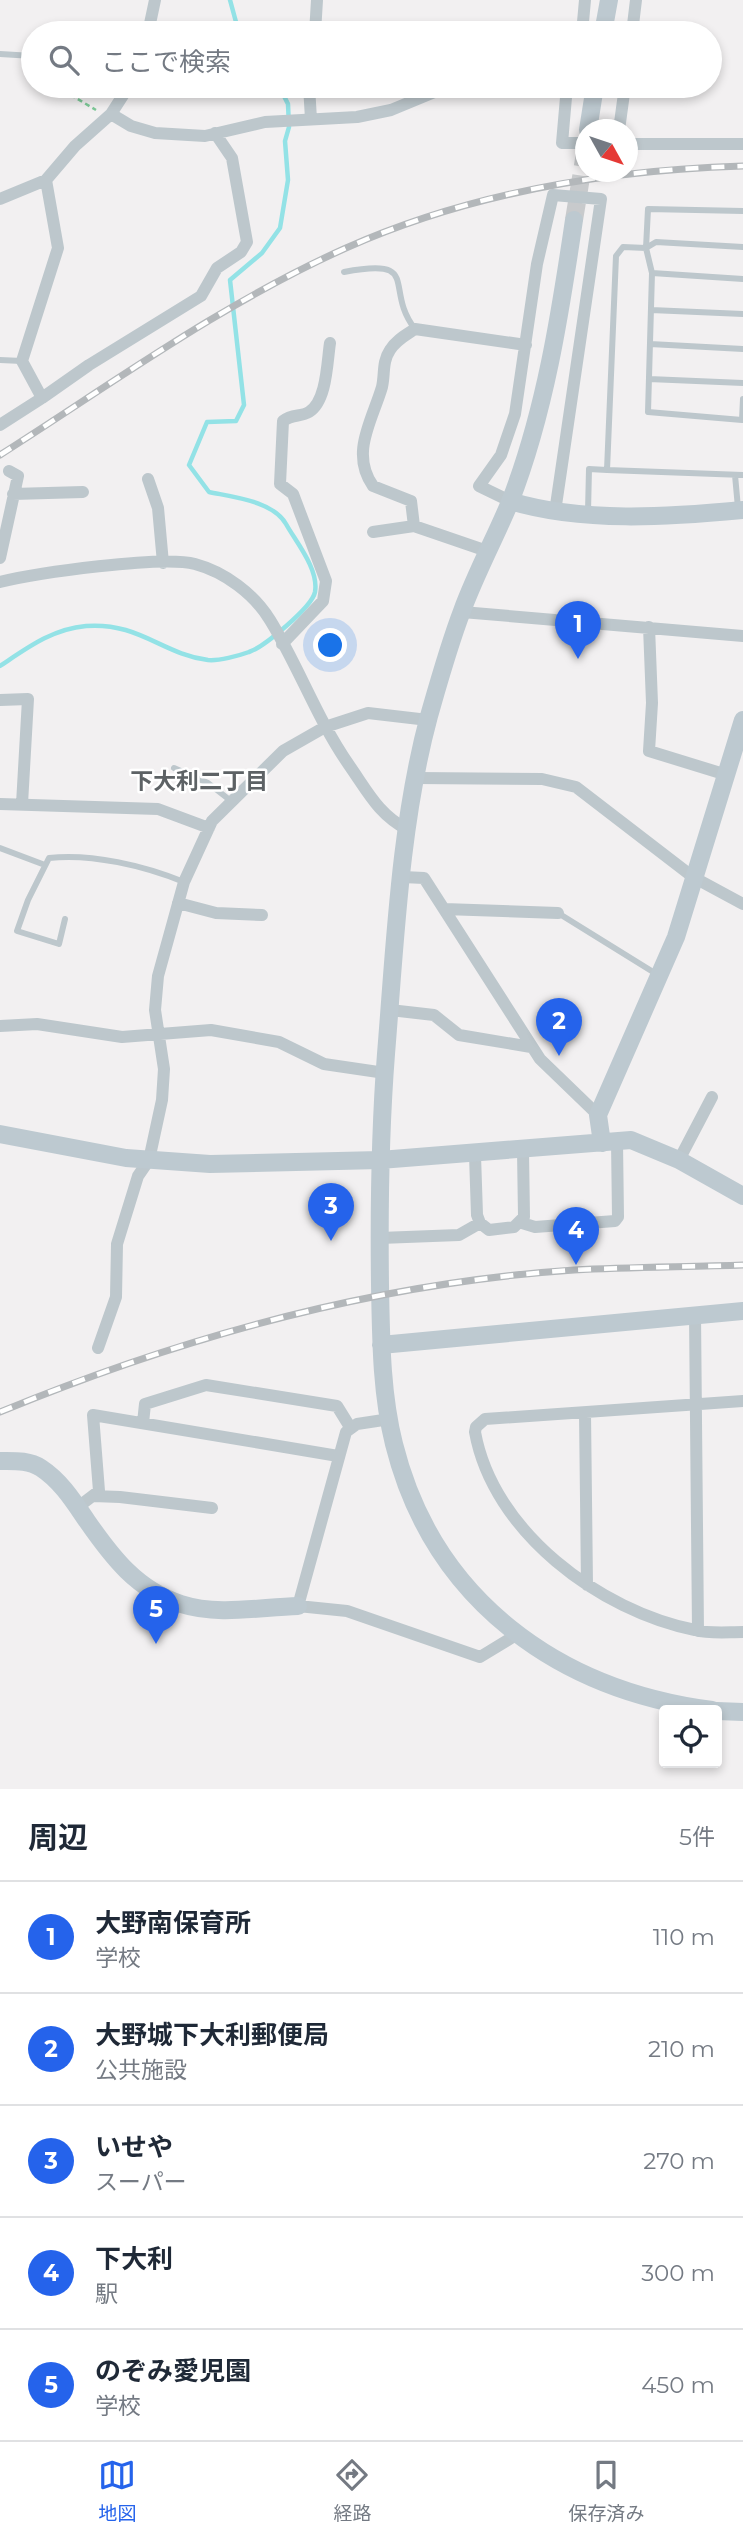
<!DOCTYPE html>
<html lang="ja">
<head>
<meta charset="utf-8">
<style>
  :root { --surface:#fff; --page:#f2f2f3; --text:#1f2937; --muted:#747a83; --line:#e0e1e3; --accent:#2563eb }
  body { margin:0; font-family:Montserrat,"Noto Sans JP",sans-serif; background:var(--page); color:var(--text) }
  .controls { position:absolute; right:21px; bottom:21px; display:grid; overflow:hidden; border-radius:7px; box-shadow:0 4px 10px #0003 }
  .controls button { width:63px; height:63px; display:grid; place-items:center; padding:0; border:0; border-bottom:2px solid var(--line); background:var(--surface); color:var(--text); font:35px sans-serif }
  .compass { position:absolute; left:575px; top:119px; width:63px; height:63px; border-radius:50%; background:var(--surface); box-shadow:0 4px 10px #0003; rotate:130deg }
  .you { position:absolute; left:331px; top:646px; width:24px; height:24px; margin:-18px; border:5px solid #fff; border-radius:50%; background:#1a73e8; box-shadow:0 0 0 10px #1a73e833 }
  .badge { display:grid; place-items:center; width:46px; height:46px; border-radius:50%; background:var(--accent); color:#fff; font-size:23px; font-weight:700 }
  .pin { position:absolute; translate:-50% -58px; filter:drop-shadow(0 2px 4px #0008) }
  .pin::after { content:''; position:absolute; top:37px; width:24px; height:21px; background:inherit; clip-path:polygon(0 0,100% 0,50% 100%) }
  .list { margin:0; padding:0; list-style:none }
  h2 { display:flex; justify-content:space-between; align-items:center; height:91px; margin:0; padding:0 28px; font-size:30px }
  h2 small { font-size:23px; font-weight:400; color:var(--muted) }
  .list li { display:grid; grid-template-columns:46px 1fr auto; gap:21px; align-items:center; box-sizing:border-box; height:112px; padding:0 28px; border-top:2px solid var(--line) }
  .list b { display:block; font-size:26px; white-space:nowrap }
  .list p { margin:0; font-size:23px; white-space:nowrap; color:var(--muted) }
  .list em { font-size:23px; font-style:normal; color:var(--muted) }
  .icon { flex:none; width:38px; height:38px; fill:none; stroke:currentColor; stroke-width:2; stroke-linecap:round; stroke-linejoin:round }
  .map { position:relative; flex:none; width:743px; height:1789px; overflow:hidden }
  .search { position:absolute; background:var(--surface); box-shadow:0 4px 10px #0003; left:21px; right:21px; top:21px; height:77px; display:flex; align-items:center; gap:18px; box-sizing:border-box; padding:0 24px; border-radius:38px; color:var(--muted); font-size:26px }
  .sheet { height:651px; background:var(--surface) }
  nav { display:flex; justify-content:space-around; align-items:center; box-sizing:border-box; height:98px; border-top:2px solid var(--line); background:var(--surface); font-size:19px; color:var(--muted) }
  nav a { display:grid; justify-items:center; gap:4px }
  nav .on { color:var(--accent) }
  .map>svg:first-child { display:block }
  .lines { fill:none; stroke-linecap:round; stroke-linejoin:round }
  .stream { stroke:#93e2e6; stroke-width:4.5 }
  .secondary-tunnel { stroke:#c8cacc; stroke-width:18; stroke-dasharray:18 9; stroke-linecap:butt }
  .path { stroke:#7dc897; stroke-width:2.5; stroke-dasharray:5 3.5; stroke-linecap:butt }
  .lane { stroke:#bdc7cc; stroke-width:6 }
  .street { stroke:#bdc7cc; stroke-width:12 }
  .secondary { stroke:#bdc9d0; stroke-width:18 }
  .rail-casing { stroke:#b3b7ba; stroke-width:7 }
  .rail { stroke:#fff; stroke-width:4.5; stroke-dasharray:13; stroke-linecap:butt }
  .labels { text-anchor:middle; stroke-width:5; stroke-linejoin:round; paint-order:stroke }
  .neighbourhood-label { font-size:23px; font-weight:bold; fill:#5d6265; stroke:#fff }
</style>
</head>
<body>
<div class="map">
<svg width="743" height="1789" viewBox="0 0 743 1789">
  <rect width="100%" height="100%" fill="#f2f0f1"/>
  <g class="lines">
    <path class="stream" d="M230 0 239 33
      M0 666C27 648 52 629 86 626 139 622 162 654 208 660 219 661 238 656 249 652 264 647 312 607 315 592 319 569 296 542 286 524 273 501 233 497 209 492L189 465 207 422 236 421 244 405 230 280 262 253 280 228 288 180 285 141 289 127 288 104 279 86"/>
    <path class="secondary-tunnel" d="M574 220 586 147"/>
    <path class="path" d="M56 86 96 110"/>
    <path class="lane" d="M0 54 33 56
      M646 248 648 209 743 211
      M646 248 656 242 743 247
      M344 272C423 257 383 288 415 329
      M652 273 743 279
      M651 310 743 314
      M650 344 743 349
      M0 360 22 361
      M649 379 743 383
      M607 470 743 475
      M735 475 738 508
      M588 512 589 469 607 470 616 256 623 247 646 248 652 273 648 412 742 420 743 399
      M174 768 208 783 231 801
      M0 848 45 865
      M558 913 658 975
      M65 919 59 944 17 931 28 900 49 858C91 853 145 866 184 882"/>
    <path class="street" d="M148 33 155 0
      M315 33 317 0
      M582 33 585 0
      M632 33 636 0
      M309 86 311 119
      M567 86 562 143H586
      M111 114 131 126 155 133 205 136 265 122 357 117 391 110 449 86
      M619 130 625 86
      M628 144H743
      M0 199 46 180 75 146 111 114 129 86
      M42 398 89 365 201 296 217 268 241 252 247 242 232 158 215 133
      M0 425 42 398 22 361 58 248 46 180
      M148 479 158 508 163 563
      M13 494 83 492
      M510 501 479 486 501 455 515 414 537 264 553 195 601 199 555 512
      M414 526 411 501 373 486C350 453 372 421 382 387 385 374 382 362 390 350 396 340 406 335 415 329L526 345
      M373 532 414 526 487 551
      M0 558 18 476 9 471
      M0 582C36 573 162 555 195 564 225 572 254 594 270 620 299 667 317 719 349 765 368 792 378 814 408 830
      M462 612 743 636
      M649 627 652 703 649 751 727 775
      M282 644 323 601 326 581 293 494 280 484 283 421C292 414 301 417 309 412 327 401 327 362 330 343
      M0 700 28 699 22 804
      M416 778 542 779 576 787 693 877 743 904
      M0 804 158 809 209 828
      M403 877 424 878 540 1059 598 1115
      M178 903 216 913 262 915
      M444 909 558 913
      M390 1010 434 1015 459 1035 531 1047
      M0 1026 37 1024 122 1037 211 1030 279 1042 324 1064 385 1073
      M475 1155 477 1215 480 1223 489 1230 514 1227 524 1217 523 1151
      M679 1160 712 1097
      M522 1223 535 1227 615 1221 618 1217 617 1142
      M380 1238 459 1235 480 1223
      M695 1314 698 1631
      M98 1348 116 1297 117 1244 138 1176 149 1160 162 1100 164 1069 155 1010 158 976 184 882 212 821 283 751 325 727 368 713 428 720
      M743 1401 485 1419 476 1427 475 1432C493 1532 600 1611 695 1630 710 1634 727 1632 743 1632
      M585 1413 587 1585
      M390 1419 357 1424 346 1432 298 1606 347 1611 480 1657 516 1635
      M143 1423 145 1404 206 1385 337 1406 350 1427
      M93 1496 120 1497 212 1508
      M78 1507 99 1491 93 1415 338 1456"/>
    <path class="secondary" d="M603 33 609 0
      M588 130 595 86
      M574 220C560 315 545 412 510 502 495 538 476 573 462 611 449 645 439 681 429 716 400 823 395 944 386 1054 380 1131 379 1207 380 1284 381 1337 381 1392 394 1444 433 1600 558 1690 712 1710
      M510 501C583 523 668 517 743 510
      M0 1134 126 1158 210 1164 380 1160 631 1140 679 1160 743 1196
      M602 1143 598 1115 676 937 743 720
      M381 1345 743 1311
      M0 1461C14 1461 29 1460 41 1468 61 1481 74 1502 87 1521 112 1557 137 1590 181 1604 218 1616 260 1607 298 1606
      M717 1711 743 1712"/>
    <defs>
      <path id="rail" d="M0 455C113 383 223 303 346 248 472 192 606 170 743 166
        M0 1412C182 1337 376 1283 574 1270 630 1267 687 1267 743 1265"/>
    </defs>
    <use href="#rail" class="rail-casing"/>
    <use href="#rail" class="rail"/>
  </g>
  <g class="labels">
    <g class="neighbourhood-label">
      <text x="199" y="789">下大利二丁目</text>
    </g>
  </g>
</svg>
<div class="controls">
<button><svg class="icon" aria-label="locate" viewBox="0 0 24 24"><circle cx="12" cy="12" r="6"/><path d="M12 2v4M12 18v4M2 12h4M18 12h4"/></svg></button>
</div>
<svg class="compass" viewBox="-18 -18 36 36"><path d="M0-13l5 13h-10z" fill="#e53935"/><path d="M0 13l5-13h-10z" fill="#747a83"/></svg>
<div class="you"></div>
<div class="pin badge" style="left:578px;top:659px">1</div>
<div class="pin badge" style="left:559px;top:1056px">2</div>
<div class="pin badge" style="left:331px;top:1241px">3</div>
<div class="pin badge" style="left:576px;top:1265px">4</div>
<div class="pin badge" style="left:156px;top:1644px">5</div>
<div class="search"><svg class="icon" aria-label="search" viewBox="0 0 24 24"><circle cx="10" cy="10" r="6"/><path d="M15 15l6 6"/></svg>ここで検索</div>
</div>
<section class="sheet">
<h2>周辺<small>5件</small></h2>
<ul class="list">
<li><span class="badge">1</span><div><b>大野南保育所</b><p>学校</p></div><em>110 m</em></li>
<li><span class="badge">2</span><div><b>大野城下大利郵便局</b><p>公共施設</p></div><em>210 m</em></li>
<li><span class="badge">3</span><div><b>いせや</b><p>スーパー</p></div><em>270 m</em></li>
<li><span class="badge">4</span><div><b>下大利</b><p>駅</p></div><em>300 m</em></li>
<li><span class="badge">5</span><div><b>のぞみ愛児園</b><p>学校</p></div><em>450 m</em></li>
</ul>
</section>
<nav>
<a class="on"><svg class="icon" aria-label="map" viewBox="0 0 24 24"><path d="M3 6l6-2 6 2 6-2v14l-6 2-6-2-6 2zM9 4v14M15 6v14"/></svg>地図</a>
<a><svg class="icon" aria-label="directions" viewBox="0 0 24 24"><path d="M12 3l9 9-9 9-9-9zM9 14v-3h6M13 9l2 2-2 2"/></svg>経路</a>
<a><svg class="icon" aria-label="saved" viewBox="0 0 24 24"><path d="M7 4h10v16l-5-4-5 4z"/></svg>保存済み</a>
</nav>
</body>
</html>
